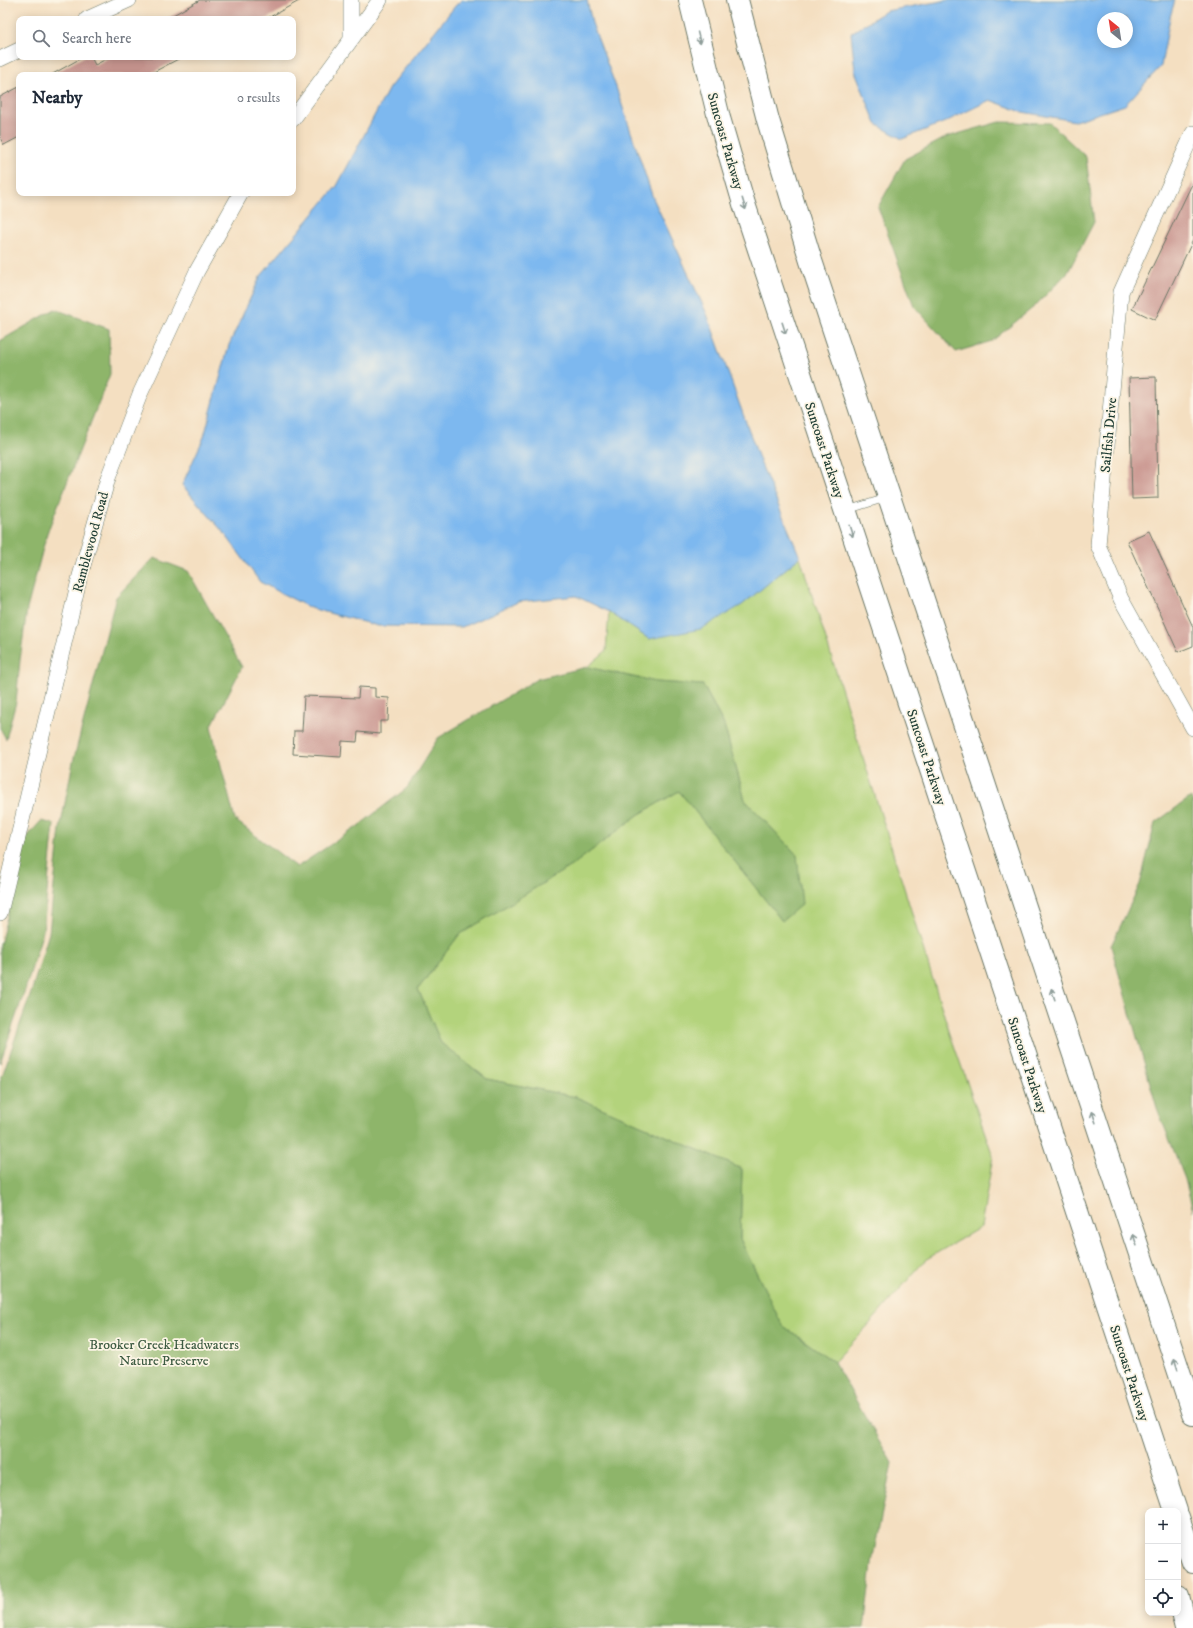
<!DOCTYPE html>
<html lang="en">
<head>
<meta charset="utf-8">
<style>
  :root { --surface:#fff; --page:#f6f6f7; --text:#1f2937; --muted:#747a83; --line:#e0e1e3 }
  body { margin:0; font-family:"IM FELL DW Pica",serif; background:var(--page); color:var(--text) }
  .controls { position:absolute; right:12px; bottom:12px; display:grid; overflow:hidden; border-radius:8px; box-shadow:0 2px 10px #0003 }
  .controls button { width:36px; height:36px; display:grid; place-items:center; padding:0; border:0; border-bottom:1px solid var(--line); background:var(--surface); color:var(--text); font:20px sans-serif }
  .compass { position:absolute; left:1097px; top:12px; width:36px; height:36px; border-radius:50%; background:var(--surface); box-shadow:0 2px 10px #0003; rotate:330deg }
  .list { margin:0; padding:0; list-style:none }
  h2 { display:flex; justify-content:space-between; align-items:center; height:52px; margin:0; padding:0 16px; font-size:17px }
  h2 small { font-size:13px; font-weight:400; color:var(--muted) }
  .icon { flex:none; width:22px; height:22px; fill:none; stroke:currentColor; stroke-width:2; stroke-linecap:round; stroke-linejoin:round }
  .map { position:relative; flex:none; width:1193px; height:1628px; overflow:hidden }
  .search { position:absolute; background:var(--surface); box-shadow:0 2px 10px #0003; left:16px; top:16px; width:280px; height:44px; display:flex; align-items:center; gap:10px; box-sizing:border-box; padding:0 14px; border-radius:8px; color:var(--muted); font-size:15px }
  .panel { position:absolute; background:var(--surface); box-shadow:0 2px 10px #0003; left:16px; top:72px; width:280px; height:124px; border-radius:8px }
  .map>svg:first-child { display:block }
  .green { fill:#b3d37b; stroke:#698858 }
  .forest { fill:#8eb56b; stroke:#567950 }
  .water { fill:#7db8ef; stroke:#4e7a92; fill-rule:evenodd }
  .building { fill:#ca9791 }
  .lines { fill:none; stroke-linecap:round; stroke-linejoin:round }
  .service-casing { stroke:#6a7665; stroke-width:8 }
  .minor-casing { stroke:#6a7665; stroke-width:16 }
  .motorway-casing { stroke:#6a7665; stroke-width:24 }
  .service { stroke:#fff; stroke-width:7 }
  .minor { stroke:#fff; stroke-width:15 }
  .motorway { stroke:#fff; stroke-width:22 }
  .oneway { stroke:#8f9e9a }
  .labels { text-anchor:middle; stroke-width:3.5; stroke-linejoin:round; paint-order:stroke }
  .street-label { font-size:14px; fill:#1f3d34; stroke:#fcf5e5 }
  .park-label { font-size:14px; fill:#3d5b42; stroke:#fcf5e5 }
</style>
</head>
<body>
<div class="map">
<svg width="1193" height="1628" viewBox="0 0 1193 1628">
  <rect width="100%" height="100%" fill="#fcf5e5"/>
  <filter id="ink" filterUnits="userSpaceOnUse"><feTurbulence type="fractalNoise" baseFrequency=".025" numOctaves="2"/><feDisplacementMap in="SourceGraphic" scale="8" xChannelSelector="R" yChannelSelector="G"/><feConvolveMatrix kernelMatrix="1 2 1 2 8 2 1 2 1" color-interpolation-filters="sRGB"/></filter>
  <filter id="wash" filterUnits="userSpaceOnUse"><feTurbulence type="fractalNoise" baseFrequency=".012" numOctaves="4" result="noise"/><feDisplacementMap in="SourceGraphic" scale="16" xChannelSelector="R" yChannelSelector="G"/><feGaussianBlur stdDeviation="0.9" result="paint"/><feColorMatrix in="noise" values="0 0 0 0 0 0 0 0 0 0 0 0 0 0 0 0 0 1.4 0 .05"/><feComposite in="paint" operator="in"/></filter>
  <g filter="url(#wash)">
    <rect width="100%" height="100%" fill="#f4dfc1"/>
    <path class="green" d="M800 557 950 1034 993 1156 981 1227 925 1260 874 1319 834 1362 782 1325 740 1239 742 1169 576 1097 487 1079 441 1043 418 989 459 935 574 864 638 815 679 791 782 921 797 855 745 800 724 725 703 685 656 682 587 667 606 651 609 612 649 639 742 605Z"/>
    <path class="forest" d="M999 122 1050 123 1086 157 1094 222 1068 272 1035 306 992 341 956 352 914 306 878 207 905 159 947 137Z
      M55 309 109 329 110 374 47 533 27 609 20 660 16 702 6 739 0 728V341Z
      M154 558 188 571 242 667 211 727 235 820 297 867 357 827 407 788 438 738 537 679 587 667 656 682 703 685 724 725 745 800 797 855 802 904 782 921 679 791 638 815 574 864 459 935 418 989 441 1043 487 1079 576 1097 742 1169 740 1239 782 1325 834 1362 892 1463 873 1557 864 1628H0V1082L31 993 49 933 60 829 73 762 116 597Z
      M1191 797 1193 803V1211L1185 1179 1157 1108 1111 946 1140 884 1155 823Z
      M41 821 54 824 43 931 25 990 0 1063V945L26 838Z"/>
    <path class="water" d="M462 0H587L592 23 616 87 653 198 707 314 761 464 800 557 742 605 701 629 649 639 609 612 576 596 518 602 462 627 378 626 310 608 260 582 225 534 182 485 204 437 229 345 260 277 337 186 389 88 456 5Z
      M948 0H1175L1170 17 1161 66 1125 105 1075 121 1022 112 990 100 945 122 902 139 876 124 855 71 851 33 886 11ZM1103 18H1127V42H1103Z"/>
    <g id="blocks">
      <path class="building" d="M200 0H301L266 19H166Z
        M83 57H91L95 65 110 57H182L148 75H51Z
        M19 87V137L4 145 0 138V97Z
        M1193 182V240L1155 320 1132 309Z
        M1156 377 1158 498 1132 499 1129 378Z
        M1149 531 1193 627V646L1178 652 1127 541Z
        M359 687 375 688V697L389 698 388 721H380V734L358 732 357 742 342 741 341 757 293 754 294 731H302L304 696 358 698Z"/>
    </g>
  </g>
  <g filter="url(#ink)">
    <use href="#blocks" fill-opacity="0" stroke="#6a7665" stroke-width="1"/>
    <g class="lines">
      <defs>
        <path id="service" d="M847 510 886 498"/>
        <path id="minor" d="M351 0V38
          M87 19 129 0
          M0 59 19 50
          M293 119 380 0
          M1193 133 1121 292 1098 545 1121 599 1193 728
          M0 913 80 576 108 478 140 394 197 271 241 193"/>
        <path id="motorway" d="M690 0 719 118 744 204 1176 1511
          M737 0 768 120 811 261 1193 1414
          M1178 1517 1193 1562
          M1178 1596 1186 1628"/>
      </defs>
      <use href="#service" class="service-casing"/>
      <use href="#minor" class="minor-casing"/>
      <use href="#motorway" class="motorway-casing"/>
      <use href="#service" class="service"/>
      <use href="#minor" class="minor"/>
      <use href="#motorway" class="motorway"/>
    </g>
    <defs><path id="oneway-shaft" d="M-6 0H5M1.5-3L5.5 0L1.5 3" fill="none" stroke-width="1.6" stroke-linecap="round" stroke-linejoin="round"/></defs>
    <g class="oneway">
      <use href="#oneway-shaft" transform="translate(699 38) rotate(76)"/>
      <use href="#oneway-shaft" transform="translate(744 204) rotate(73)"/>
      <use href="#oneway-shaft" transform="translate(784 328) rotate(72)"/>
      <use href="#oneway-shaft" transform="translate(851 531) rotate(72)"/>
      <use href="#oneway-shaft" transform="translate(1053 994) rotate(-108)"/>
      <use href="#oneway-shaft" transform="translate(1094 1117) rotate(-108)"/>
      <use href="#oneway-shaft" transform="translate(1135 1240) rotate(-108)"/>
      <use href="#oneway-shaft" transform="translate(1176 1364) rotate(-108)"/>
    </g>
  </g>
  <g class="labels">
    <g class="street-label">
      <text transform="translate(726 141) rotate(74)" y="5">Suncoast Parkway</text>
      <text transform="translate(1108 435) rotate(-85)" y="5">Sailfish Drive</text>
      <text transform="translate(825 450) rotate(72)" y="5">Suncoast Parkway</text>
      <text transform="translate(90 542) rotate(-75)" y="5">Ramblewood Road</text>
      <text transform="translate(927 757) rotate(72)" y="5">Suncoast Parkway</text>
      <text transform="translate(1028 1065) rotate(72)" y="5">Suncoast Parkway</text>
      <text transform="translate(1130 1373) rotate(72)" y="5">Suncoast Parkway</text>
    </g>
    <g class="park-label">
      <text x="164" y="1349">Brooker Creek Headwaters<tspan x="164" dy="16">Nature Preserve</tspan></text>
    </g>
  </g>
</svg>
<div class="controls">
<button>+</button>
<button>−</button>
<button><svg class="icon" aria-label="locate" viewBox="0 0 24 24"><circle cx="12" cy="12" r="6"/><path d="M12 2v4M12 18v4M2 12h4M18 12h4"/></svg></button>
</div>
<svg class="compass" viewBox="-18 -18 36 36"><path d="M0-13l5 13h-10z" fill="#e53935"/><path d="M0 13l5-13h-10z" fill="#747a83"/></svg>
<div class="search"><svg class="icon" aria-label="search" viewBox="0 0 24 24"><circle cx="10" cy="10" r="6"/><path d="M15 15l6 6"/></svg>Search here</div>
<section class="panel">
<h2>Nearby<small>0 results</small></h2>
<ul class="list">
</ul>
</section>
</div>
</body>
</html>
